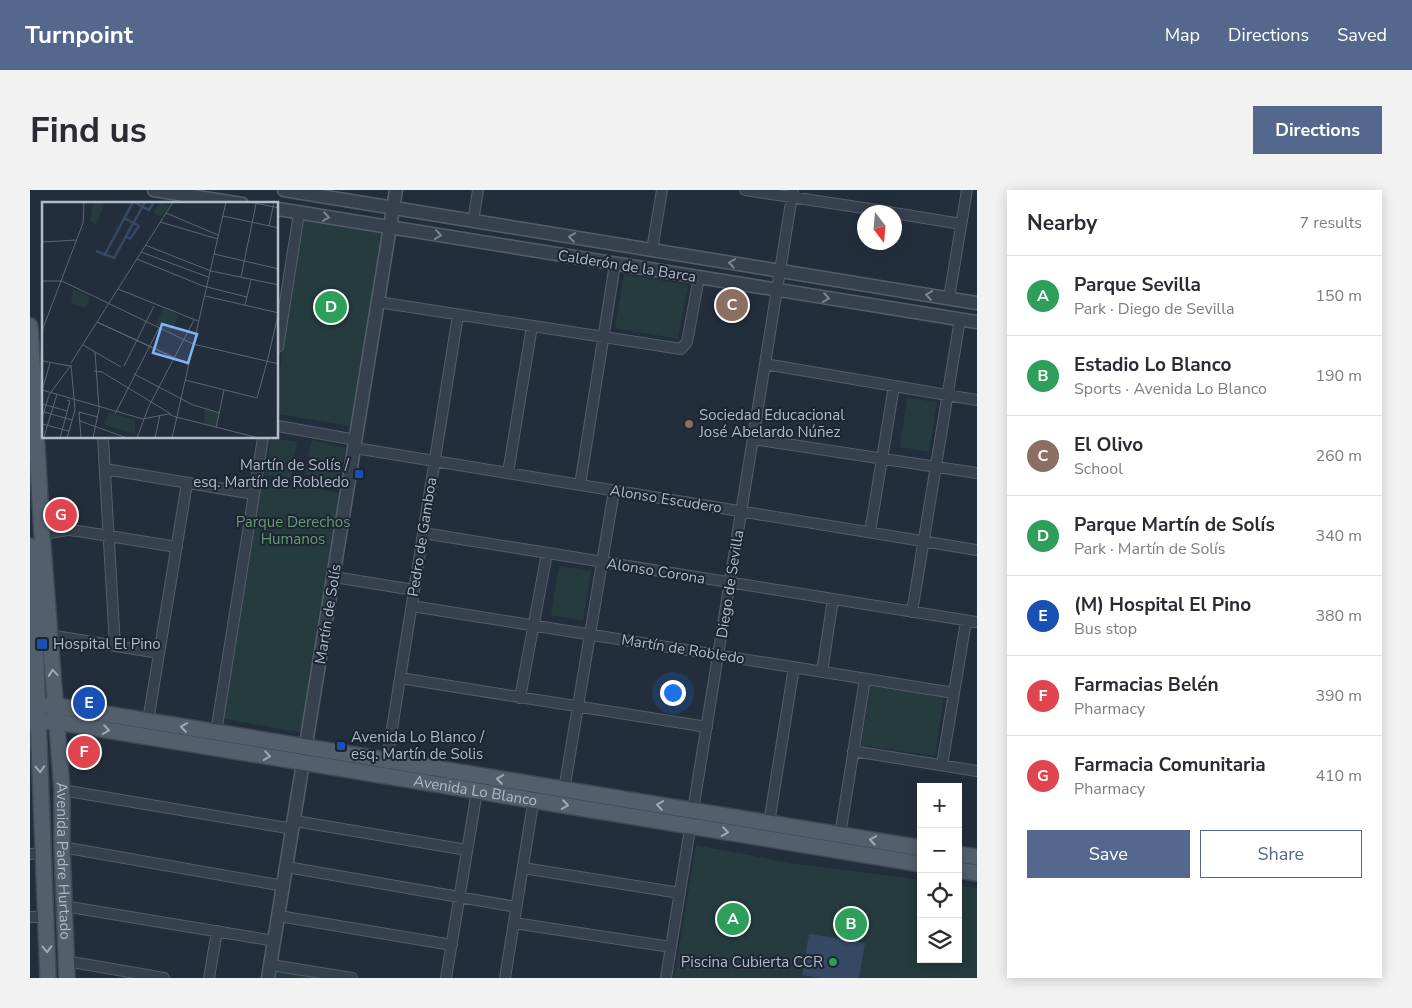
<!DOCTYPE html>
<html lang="en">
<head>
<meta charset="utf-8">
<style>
  :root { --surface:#fff; --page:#f2f2f3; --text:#2b2b33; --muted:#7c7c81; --line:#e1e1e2; --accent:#54688d }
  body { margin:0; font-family:"Nunito Sans",sans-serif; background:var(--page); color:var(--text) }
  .controls { position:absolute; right:15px; bottom:15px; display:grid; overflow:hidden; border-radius:0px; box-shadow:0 2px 12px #0003 }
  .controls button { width:45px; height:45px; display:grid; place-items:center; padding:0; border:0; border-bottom:1px solid var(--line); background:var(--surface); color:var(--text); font:25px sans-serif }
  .compass { position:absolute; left:827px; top:15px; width:45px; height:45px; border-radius:50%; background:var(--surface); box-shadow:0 2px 12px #0003; rotate:164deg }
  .you { position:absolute; left:642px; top:502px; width:18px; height:18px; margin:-12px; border:4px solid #fff; border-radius:50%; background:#1a73e8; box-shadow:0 0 0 8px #1a73e833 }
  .badge { display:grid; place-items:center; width:32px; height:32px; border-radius:50%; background:var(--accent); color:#fff; font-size:16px; font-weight:700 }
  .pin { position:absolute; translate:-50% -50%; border:2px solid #fff; box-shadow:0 1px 5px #0006 }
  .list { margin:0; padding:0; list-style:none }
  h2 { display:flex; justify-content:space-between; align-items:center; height:65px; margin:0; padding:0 20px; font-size:21px }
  h2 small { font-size:16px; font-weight:400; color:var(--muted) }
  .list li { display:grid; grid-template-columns:32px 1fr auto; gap:15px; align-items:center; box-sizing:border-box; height:80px; padding:0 20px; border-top:1px solid var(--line) }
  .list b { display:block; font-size:19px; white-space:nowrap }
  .list p { margin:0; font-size:16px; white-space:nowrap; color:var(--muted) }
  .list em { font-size:16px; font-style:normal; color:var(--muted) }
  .actions { display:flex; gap:10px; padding:15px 20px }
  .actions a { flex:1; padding:11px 0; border:1px solid var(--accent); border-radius:0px; text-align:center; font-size:18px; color:var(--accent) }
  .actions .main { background:var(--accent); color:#fff }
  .icon { flex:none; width:28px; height:28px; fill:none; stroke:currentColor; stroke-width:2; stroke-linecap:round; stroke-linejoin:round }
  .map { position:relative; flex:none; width:947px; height:788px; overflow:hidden; border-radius:0px }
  header { display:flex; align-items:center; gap:30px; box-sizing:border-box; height:70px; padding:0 25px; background:var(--accent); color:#fff }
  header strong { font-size:24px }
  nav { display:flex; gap:28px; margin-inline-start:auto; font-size:18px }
  .intro { display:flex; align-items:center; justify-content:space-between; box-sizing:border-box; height:120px; padding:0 30px }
  h1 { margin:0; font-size:35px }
  .button { padding:12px 22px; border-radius:0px; background:var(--accent); color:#fff; font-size:18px; font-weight:700 }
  main { display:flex; gap:30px; padding:0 30px }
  aside { flex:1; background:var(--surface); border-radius:0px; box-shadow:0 2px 12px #0003 }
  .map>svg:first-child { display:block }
  .green { fill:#253b3e }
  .water { fill:#354965 }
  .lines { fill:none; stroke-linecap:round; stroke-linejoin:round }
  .minor-casing { stroke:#555e6b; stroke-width:12 }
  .tertiary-casing { stroke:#555e6b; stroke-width:15 }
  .primary-casing { stroke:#404956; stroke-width:18 }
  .minor { stroke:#37404d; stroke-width:10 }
  .tertiary { stroke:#37404d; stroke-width:12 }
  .primary { stroke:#545f6d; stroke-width:15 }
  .oneway { stroke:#7b8491 }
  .oneway2 { stroke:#9fa9b7 }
  .education-dot { fill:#8d6e63; stroke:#1c2532; stroke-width:2 }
  .transit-dot { fill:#1a4fb4; stroke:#1c2532; stroke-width:2 }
  .leisure-dot { fill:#2e9e5b; stroke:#1c2532; stroke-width:2 }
  .labels { text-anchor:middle; stroke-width:4; stroke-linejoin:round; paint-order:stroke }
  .street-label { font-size:15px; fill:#b2bbc9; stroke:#1c2532 }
  .poi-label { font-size:15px; fill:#b2bbc9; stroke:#1c2532; text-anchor:start }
  .park-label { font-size:15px; fill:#699a74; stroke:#1c2532 }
  .inset-river { fill:none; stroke:#354965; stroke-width:2.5 }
  .inset-road { fill:none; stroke:#5c6675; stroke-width:1 }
  .view { fill:#85b3fb; fill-opacity:0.15; stroke:#85b3fb; stroke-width:2.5 }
  .inset-edge { fill:none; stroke:#b2bbc9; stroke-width:2.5 }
</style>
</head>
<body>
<header>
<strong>Turnpoint</strong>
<nav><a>Map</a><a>Directions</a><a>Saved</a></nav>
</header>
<div class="intro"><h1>Find us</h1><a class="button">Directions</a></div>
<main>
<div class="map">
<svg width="947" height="788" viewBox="0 0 947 788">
  <rect width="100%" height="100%" fill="#232e3d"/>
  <path class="green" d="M272 30 354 43 325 237 248 224V192Z
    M594 84 658 95 648 149 585 138Z
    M877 208 907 212 899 262 870 257Z
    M241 248 267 252 261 289 235 285Z
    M282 250 316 258 308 292 274 284Z
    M229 289 311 303 272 543 191 528Z
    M529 376 561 381 553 431 521 425Z
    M841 493 914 504 905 566 831 555Z
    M666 655 760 673 891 690V769H928V695L947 698V788H644Z
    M245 780 289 788H243Z"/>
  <path class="water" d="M779 744 835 753 829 788H790L772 785Z"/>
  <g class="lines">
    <defs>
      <path id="minor" d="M715 0 860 22
        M864 23 931 34
        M443 31 448 0
        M622 60 632 0
        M919 108 937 0
        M348 112 651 159 657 152 669 87
        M248 157 269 23
        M735 174 947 210
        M248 236 326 250
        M73 248 85 456
        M723 249 947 283
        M325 258 947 360
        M75 279 224 304
        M478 283 502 136
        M550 295 585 74
        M840 342 864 196
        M393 343 947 432
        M12 344 38 340 48 341 147 357
        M304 387 384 400
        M382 416 924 503
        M882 422 930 129
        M19 445 129 463
        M792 482 803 409
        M370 488 677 537
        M490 508 517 363
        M118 531 157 293
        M186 542 233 248
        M823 561 947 581
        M357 570 428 125
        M912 575 936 431
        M32 600 263 639
        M534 600 584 301
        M265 631 437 660
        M739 633 764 477
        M810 645 835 489
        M32 657 254 696
        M0 664 13 663
        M257 677 486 717
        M493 678 650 703
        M34 716 245 751
        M249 726 422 755
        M0 727H16
        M484 733 641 757
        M36 771 134 788
        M241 775 322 788
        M179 788 187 741
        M416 788 447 601
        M475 788 506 595
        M636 788 763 0"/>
      <path id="tertiary" d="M124 0 212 14
        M254 0 947 113
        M248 19 947 132
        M238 788 366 0"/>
      <g id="primary">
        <path id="s1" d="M0 136 12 344 32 600V657L37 788"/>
        <path d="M0 356 5 448 18 788"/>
        <path d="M0 516H27L891 658"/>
        <path id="s2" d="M0 531 28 532 891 674"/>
        <path d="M928 664 947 667"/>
        <path d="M928 680 947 683"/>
      </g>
    </defs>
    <use href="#minor" class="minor-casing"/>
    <use href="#tertiary" class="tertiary-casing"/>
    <use href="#primary" class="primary-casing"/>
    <use href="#minor" class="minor"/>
    <use href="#tertiary" class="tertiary"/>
    <use href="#primary" class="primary"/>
  </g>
  <defs><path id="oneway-chevron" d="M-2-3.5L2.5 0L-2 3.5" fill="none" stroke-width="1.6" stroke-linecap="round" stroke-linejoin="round" transform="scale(1.25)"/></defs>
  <g class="oneway">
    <use href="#oneway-chevron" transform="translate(296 27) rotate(9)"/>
    <use href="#oneway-chevron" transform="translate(408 45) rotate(9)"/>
    <use href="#oneway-chevron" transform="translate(542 47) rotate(-171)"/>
    <use href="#oneway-chevron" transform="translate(702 73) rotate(-171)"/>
    <use href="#oneway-chevron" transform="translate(899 105) rotate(-171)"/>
    <use href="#oneway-chevron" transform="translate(796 108) rotate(9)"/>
  </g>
  <g class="oneway2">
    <use href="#oneway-chevron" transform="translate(23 483) rotate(-95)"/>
    <use href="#oneway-chevron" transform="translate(154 537) rotate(-171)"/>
    <use href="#oneway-chevron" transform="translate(76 540) rotate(9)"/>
    <use href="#oneway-chevron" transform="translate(237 566) rotate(9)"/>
    <use href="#oneway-chevron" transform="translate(10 579) rotate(87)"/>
    <use href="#oneway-chevron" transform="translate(470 589) rotate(-171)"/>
    <use href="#oneway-chevron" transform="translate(535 615) rotate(9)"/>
    <use href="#oneway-chevron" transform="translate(630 615) rotate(-171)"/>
    <use href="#oneway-chevron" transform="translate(695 642) rotate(9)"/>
    <use href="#oneway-chevron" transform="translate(843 650) rotate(-171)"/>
    <use href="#oneway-chevron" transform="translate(17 759) rotate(88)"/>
  </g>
  <circle class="education-dot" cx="659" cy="234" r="5"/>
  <g class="transit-dot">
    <rect x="324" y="279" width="10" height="10" rx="2.5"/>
    <rect x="6" y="448" width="12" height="12" rx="2.5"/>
    <rect x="306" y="551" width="10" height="10" rx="2.5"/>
  </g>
  <circle class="leisure-dot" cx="803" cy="772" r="5"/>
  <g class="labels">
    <g class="street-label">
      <text transform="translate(597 76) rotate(9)" y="5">Calderón de la Barca</text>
      <text transform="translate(636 309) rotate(9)" y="5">Alonso Escudero</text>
      <text transform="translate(392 347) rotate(-81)" y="5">Pedro de Gamboa</text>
      <text transform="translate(626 381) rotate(9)" y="5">Alonso Corona</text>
      <text transform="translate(700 394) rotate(-81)" y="5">Diego de Sevilla</text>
      <text transform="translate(298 424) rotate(-81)" y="5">Martín de Solís</text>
      <text transform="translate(653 459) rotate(9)" y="5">Martín de Robledo</text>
      <text dy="5" stroke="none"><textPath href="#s2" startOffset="451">Avenida Lo Blanco</textPath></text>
      <text dy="5" stroke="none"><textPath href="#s1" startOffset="536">Avenida Padre Hurtado</textPath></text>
    </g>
    <g class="poi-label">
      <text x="669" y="230">Sociedad Educacional<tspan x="669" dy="17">José Abelardo Núñez</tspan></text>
      <text x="319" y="280" text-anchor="end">Martín de Solís /<tspan x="319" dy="17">esq. Martín de Robledo</tspan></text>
      <text x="23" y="459">Hospital El Pino</text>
      <text x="321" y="552">Avenida Lo Blanco /<tspan x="321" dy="17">esq. Martín de Solis</tspan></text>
      <text x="793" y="777" text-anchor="end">Piscina Cubierta CCR</text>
    </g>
    <g class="park-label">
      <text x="263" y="337">Parque Derechos<tspan x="263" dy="17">Humanos</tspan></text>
    </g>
  </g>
  <g transform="translate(12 12)">
    <rect width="236" height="236" fill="#232e3d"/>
    <path d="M51 0H63L54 23 48 20ZM118 0 127 4 119 15 111 11ZM31 87 48 95 44 106 29 101ZM121 106 137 113 129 130 114 123ZM163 207 178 211 174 225 162 222ZM66 210 93 218V232L63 223Z" fill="#253b3e"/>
    <path class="inset-river" d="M92 0 107 8 112 0M82 16 97 24 88 37 84 34M54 49 72 56 103 0M62 54 91 0"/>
    <path class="inset-road" d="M208 0 237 6M124 11 176 33M181 14 237 26M118 20 176 37M227 24 232 0M0 40 35 38M103 43 169 69 237 83M99 50 166 75M172 52 237 67M95 57 161 84 205 95M199 75 214 2M0 79H20L151 142 237 162M76 87 156 119M163 94 237 111M203 103 209 78M0 129 41 21 42 0M41 143 79 165M225 160 237 109M29 161 131 0M0 163 1 159 28 164M147 163 55 120 147 162M82 164 112 104M52 169 60 170 129 212M92 172 151 203 178 211M143 178 215 196M0 188 101 217 126 212 134 215M0 189 8 161M215 196 225 160M0 202 25 209M2 210 30 218M37 210 39 236M37 210 56 215M73 212 117 126M134 215 217 236M0 216 7 193 29 163M38 219 85 236M0 222 27 229M174 226 182 188M2 235 15 192M18 236 28 199 25 198M25 236 33 208 29 163M51 236 57 207 53 150M95 236 107 204 152 118M113 236 118 213M130 236 184 0"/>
    <path class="view" d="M120 122 155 132 146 161 111 151Z"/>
    <rect width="236" height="236" class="inset-edge"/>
  </g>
</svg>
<div class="controls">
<button>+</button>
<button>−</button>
<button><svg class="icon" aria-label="locate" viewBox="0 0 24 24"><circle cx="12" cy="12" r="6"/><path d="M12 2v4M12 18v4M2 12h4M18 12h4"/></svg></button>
<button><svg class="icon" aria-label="layers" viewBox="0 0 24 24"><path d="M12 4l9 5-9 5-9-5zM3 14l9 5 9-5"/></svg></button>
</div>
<svg class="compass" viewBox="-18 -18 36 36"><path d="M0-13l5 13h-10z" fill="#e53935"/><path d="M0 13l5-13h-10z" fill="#7c7c81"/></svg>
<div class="you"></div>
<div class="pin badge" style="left:703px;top:729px;background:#2e9e5b">A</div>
<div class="pin badge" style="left:821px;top:734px;background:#2e9e5b">B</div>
<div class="pin badge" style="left:702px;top:115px;background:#8d6e63">C</div>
<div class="pin badge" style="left:301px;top:117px;background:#2e9e5b">D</div>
<div class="pin badge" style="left:59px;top:513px;background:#1a4fb4">E</div>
<div class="pin badge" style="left:54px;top:562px;background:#e0444e">F</div>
<div class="pin badge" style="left:31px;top:325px;background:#e0444e">G</div>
</div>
<aside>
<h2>Nearby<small>7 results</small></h2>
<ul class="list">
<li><span class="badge" style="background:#2e9e5b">A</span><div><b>Parque Sevilla</b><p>Park · Diego de Sevilla</p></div><em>150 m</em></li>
<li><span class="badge" style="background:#2e9e5b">B</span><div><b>Estadio Lo Blanco</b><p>Sports · Avenida Lo Blanco</p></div><em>190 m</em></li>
<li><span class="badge" style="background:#8d6e63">C</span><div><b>El Olivo</b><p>School</p></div><em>260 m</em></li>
<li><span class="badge" style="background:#2e9e5b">D</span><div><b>Parque Martín de Solís</b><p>Park · Martín de Solís</p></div><em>340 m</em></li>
<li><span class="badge" style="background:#1a4fb4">E</span><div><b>(M) Hospital El Pino</b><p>Bus stop</p></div><em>380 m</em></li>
<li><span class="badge" style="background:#e0444e">F</span><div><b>Farmacias Belén</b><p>Pharmacy</p></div><em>390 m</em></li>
<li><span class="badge" style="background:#e0444e">G</span><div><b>Farmacia Comunitaria</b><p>Pharmacy</p></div><em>410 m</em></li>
</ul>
<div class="actions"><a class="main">Save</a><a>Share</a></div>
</aside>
</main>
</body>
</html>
